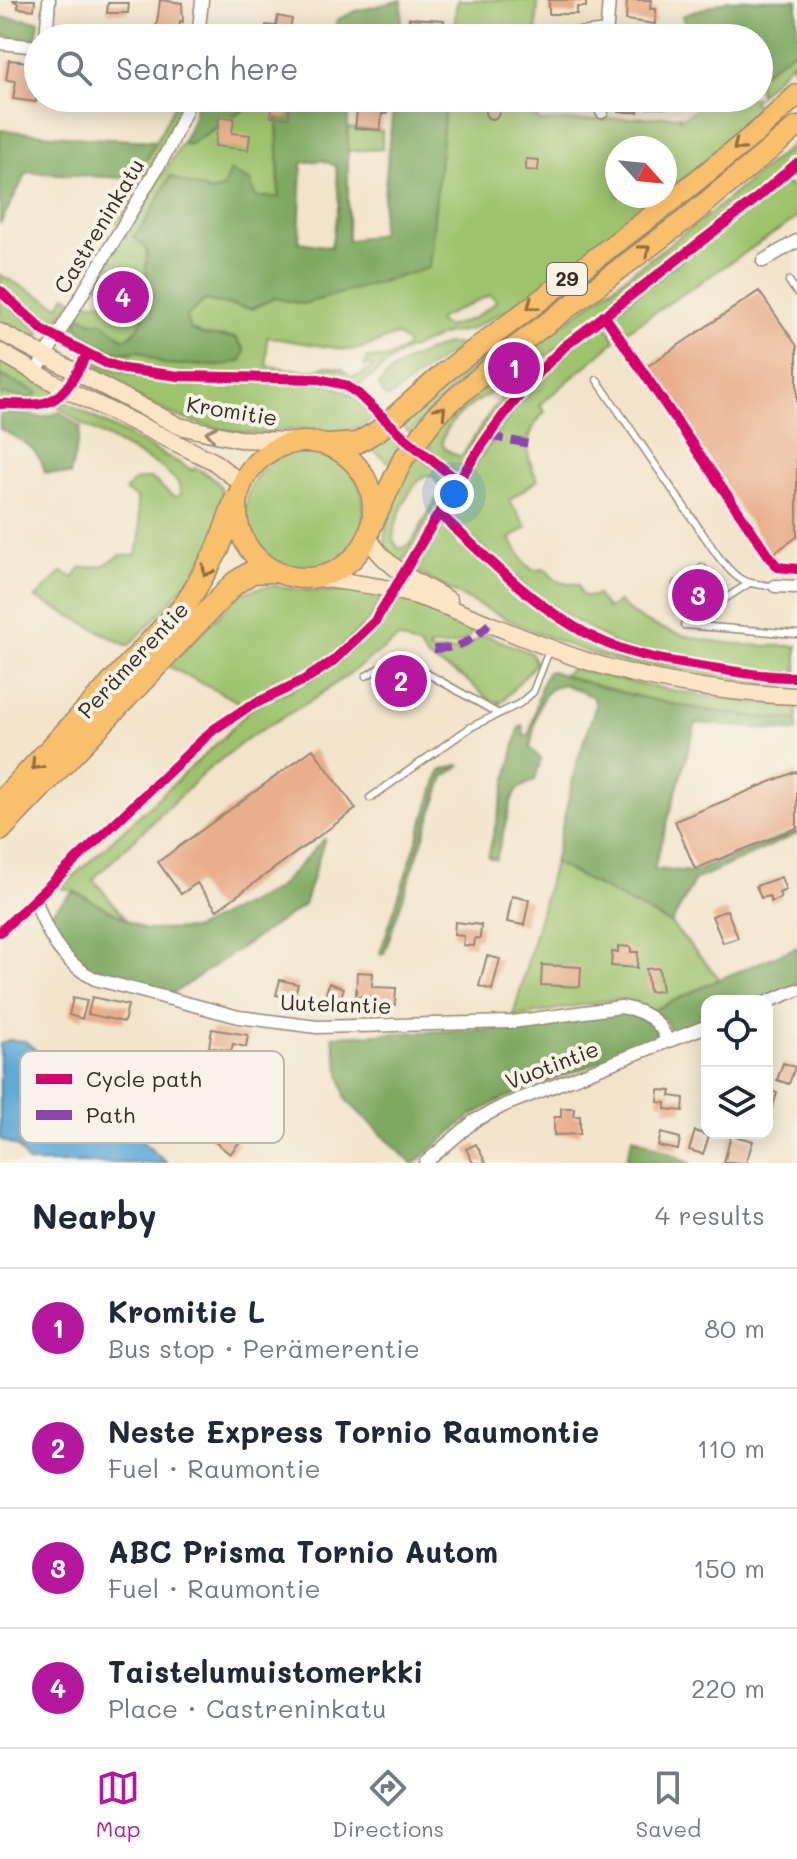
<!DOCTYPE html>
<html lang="en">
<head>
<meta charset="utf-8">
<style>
  :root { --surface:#fff; --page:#f6f6f7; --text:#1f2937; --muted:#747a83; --line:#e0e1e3; --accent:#b5179e }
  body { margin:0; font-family:Mali,sans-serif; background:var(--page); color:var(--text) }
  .controls { position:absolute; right:24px; bottom:24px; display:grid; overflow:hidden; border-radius:16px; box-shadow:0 4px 20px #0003 }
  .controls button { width:72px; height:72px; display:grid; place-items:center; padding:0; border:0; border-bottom:2px solid var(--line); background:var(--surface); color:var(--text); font:40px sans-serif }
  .compass { position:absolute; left:605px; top:136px; width:72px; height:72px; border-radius:50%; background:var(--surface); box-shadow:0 4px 20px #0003; rotate:117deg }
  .you { position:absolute; left:454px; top:494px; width:28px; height:28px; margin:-20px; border:6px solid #fff; border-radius:50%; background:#1a73e8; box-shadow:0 0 0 12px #1a73e833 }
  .badge { display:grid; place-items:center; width:52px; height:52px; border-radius:50%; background:var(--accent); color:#fff; font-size:26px; font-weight:700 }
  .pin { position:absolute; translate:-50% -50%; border:4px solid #fff; box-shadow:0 2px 8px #0006 }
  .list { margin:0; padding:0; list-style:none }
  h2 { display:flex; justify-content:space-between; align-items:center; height:104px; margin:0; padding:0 32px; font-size:34px }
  h2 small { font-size:26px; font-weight:400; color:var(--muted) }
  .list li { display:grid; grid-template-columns:52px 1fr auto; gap:24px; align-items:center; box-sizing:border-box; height:120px; padding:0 32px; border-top:2px solid var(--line) }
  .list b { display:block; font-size:30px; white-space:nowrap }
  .list p { margin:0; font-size:26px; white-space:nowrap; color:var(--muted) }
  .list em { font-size:26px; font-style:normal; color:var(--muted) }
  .icon { flex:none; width:44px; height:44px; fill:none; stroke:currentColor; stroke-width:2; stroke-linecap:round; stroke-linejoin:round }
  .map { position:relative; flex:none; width:797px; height:1163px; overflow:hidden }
  .search { position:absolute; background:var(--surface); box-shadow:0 4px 20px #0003; left:24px; right:24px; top:24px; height:88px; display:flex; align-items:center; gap:20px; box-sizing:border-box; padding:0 28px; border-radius:44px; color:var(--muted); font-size:30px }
  .sheet { height:584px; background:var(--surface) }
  nav { display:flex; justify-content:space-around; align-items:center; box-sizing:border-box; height:112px; border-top:2px solid var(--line); background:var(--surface); font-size:22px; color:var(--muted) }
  nav a { display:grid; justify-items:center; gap:4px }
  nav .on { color:var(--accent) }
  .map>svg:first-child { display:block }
  .green { fill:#9dc36d; stroke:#6c7646; stroke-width:2; fill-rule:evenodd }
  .forest { fill:#7ea960; stroke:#5c6a3f; stroke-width:2; fill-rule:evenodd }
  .water { fill:#60aad8; stroke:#4e6a7b; stroke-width:2 }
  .building { fill:#e9ae8b }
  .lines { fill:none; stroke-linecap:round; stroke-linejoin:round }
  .service-casing { stroke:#968774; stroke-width:9 }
  .minor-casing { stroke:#968774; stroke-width:15 }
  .secondary-casing { stroke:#968774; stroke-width:19 }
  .trunk-casing { stroke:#968774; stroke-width:23 }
  .motorway-casing { stroke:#968774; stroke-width:25 }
  .service { stroke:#fff; stroke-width:6 }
  .minor { stroke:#fff; stroke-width:12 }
  .secondary { stroke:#fce5c4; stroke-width:16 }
  .trunk { stroke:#f8bf6c; stroke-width:20 }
  .motorway { stroke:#f8bf6c; stroke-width:22 }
  .quiet { stroke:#8e44ad; stroke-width:8; stroke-dasharray:16 8; stroke-linecap:butt }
  .cycleway-casing { stroke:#f7f3e8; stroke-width:15 }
  .cycleway { stroke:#d6006c; stroke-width:10 }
  .oneway { stroke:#906d41 }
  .oneway2 { stroke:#9c8871 }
  .labels { text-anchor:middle; stroke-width:8; stroke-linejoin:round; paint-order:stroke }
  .shield { fill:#f7f3e8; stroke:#73665b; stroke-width:2 }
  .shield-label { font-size:20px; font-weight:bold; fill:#3b2a1e }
  .street-label { font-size:22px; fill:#3b2a1e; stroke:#f7f3e8 }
  .key { fill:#f7f3e8; stroke:#bfb7ab; stroke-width:2 }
  .key-label { font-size:22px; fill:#3b2a1e }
</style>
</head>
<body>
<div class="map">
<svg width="797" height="1163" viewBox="0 0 797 1163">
  <rect width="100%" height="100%" fill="#f7f3e8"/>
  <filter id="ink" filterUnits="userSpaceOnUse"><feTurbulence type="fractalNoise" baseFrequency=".0125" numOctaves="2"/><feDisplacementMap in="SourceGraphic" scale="16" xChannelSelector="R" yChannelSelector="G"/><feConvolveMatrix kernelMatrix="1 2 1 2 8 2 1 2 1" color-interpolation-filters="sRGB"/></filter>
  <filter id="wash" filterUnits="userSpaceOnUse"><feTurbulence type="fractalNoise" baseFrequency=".006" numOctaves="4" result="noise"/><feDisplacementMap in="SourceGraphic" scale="32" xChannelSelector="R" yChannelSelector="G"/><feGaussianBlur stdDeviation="1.8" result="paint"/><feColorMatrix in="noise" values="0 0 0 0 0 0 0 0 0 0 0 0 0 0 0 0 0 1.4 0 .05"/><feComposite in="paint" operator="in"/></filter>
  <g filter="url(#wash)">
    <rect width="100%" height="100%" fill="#f2e4ca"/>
    <path class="green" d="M457 0H538L536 38H453Z
      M797 48 794 60 759 95V75Z
      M797 61V83L665 194V148H617V196H663L521 302 469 330 445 334 403 352 359 386C350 387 330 378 318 376 236 372 136 386 65 338L84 303 105 301V287L95 284 182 143 189 145 250 106V98H259L262 105 277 108 279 197H255L231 171 223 189 209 192C197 185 183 184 170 177L144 225 133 236 147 247V275L143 287V321L135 332 124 339 105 324 78 319 163 364 219 366 240 361 245 351 236 338 203 335 190 329 186 317 205 300 252 309 274 298 303 304 428 268 446 98H533L532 113 541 122 680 116V119L716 98H756L753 102 759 107 792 78 795 71 792 65ZM490 295 496 300 495 303 474 318 448 327 438 322 440 318ZM396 335 406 342 407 347 388 358H367L364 366 371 365 373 367 361 375 351 377 342 369 328 366 309 371 267 366V337L347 350 363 348Z
      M176 98H183L165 146 118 223H109L137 179 174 106Z
      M797 106V117C721 185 639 245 558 306 506 345 451 382 410 433L400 424 422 402Z
      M347 128 382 131V149L348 151Z
      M797 141V159L694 243 536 364 534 362 525 374 516 364 545 338 718 207Z
      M782 182 797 189V218L627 331 620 330 612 318 615 311Z
      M0 275 59 306 66 295 72 299 52 327C34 327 13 299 0 287Z
      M0 295 40 333 41 335C25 341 14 332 0 325Z
      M601 322 609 328 615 341 540 405 545 412C525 432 523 455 538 480L509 500 527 527 510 539 526 564 533 570 546 569C555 583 562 584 578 584L582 595 588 597 597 595 608 609 619 602C656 642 745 647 797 646V674L767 673 648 655 619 646 541 600 450 519 447 512 450 503C494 434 536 374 601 322Z
      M447 344H457L458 347 390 397 384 396 379 386C391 364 424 353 447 344Z
      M0 360 57 392 55 396 37 403 0 401 1 394 31 398 38 393 0 375Z
      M90 360 116 370 147 377 325 383 351 394 373 419C347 439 333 429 303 429 289 430 275 433 261 433 191 432 143 401 85 369Z
      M507 372 514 373 519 379 520 386 499 410 460 472 455 473 430 452 431 447 424 444C449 413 475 393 507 372ZM507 384H512V388L491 411 462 456 460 457 445 449 442 443C447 415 484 397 507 384Z
      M65 402 192 470 196 468C204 473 215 477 220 486 242 532 158 617 128 646L36 598 62 572 74 578 80 568 102 566 121 555H135C145 533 137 521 137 498L125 491 134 481 150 478C160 483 166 494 176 497L181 494 178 482 161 467 82 424 59 407Z
      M389 434 401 444 391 464 371 449Z
      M246 510a59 59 0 1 1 118 0a59 59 0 1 1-118 0Z
      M416 456 444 474 451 486 401 565 384 546C385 511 400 485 416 456ZM425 475 433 476 442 489 412 542 403 548H398L393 539C395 518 409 487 425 475Z
      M440 522 510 583 518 593 591 643 632 658 730 676 797 679 795 686C743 684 692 678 642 667 563 650 490 612 420 574L417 570 421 562 420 557Z
      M275 586C310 594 346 589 382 595L371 618 329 659 302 676 244 705 168 666 241 593 263 587Z
      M398 600 422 606 472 631C467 647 446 646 431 646L428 647 430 651H461L483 635 488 636 531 653 536 663 499 705 498 700 493 703 464 678 426 657 420 647 399 638 314 699 251 736 205 772 93 879 126 919 74 891 61 888 225 736 251 708 305 683 334 665 377 623 391 603 396 604Z
      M574 668C648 689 721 700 797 706V720C716 716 638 699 562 675Z
      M554 863 671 924 720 979 652 1011 635 1003 616 999 513 1017Z"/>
    <path class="forest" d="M402 0 401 38H330L337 20 356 11Z
      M729 0H797V48L759 75V38H689L682 16Z
      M0 17 39 21 37 34 34 39 0 35Z
      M198 98H250V106L188 145 182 143 192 122Z
      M259 98H348V241L380 234 394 98H446L429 268 303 304 274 298 252 309 205 300 186 317 190 329 203 335 236 338 245 351 241 361 219 366 163 364 139 350C116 359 92 342 77 326L78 319 82 316 93 323 101 321 124 339C147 328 145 303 143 282 150 273 146 281 146 270 146 249 152 251 133 237L144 225 171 176C184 185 197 184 210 192L223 189 230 171 251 182 255 197H279L277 108 261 105ZM322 160 336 166 339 203 331 247 299 242 302 163Z
      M0 130 86 138 156 141 137 179 27 172 0 224Z
      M0 375 38 393 31 398 0 394Z
      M6 412 43 417 60 412 81 428 70 475 45 472C39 448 22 440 0 429V415Z
      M551 671C630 699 713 715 797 720V732L696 723 654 869 694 872 797 831V834L695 880 671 924 554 863 576 765 596 705 593 697 563 684C533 690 537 726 530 748L541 759 535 780 518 789 512 799 496 859 488 857 519 728 523 726 524 736H529L541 686 547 672Z
      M457 765 460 766 444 777 384 954 380 953 440 771Z
      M325 838 304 905 174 993C119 978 72 976 46 917L74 891 145 930 195 929 277 889Z
      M797 947V984L755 1001H707V1020L672 1034 665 1020 652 1011 720 979Z
      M620 1010 650 1023 662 1038 500 1100 471 1116 415 1163H411L346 1100 332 1036 513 1028Z
      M633 1137 691 1163H625Z"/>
    <path class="water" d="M8 1040 25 1041 167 1163H28L18 1147 0 1139V1044Z"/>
    <g id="blocks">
      <path class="building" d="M12 0H35L34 10 18 8V3Z
        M160 0 182 3 183 22 180 21 178 33 156 30Z
        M549 0H586V7H577V14H549Z
        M627 0H651L650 9H656L655 24 626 20Z
        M108 3H129L128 13H107Z
        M278 16 292 19 288 38H264L266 25 276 26Z
        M409 18 444 20 443 38H408Z
        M9 60 38 63 36 102 13 99 16 81 6 80Z
        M269 98H290L289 118 271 117 272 104H269Z
        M371 98H389L387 114H382L380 130 355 128 358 102 370 103Z
        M639 98H665V108H638V112H618V99Z
        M485 112a7 7 0 1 1 14 0a7 7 0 1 1-14 0Z
        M219 117 234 118 232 133 250 135 248 150 215 146Z
        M526 159 539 160 538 171 526 170Z
        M759 291 797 346V537L771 555 645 368Z
        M712 577 720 588 689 609 681 598Z
        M399 672 413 678 407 691 393 684Z
        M313 749 356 809 217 910 197 883 181 894 158 862Z
        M797 771V828L695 869 675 821Z
        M781 877 786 890 779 893 781 898 771 902 769 896 761 898 756 886Z
        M512 896 529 900 524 925 507 922Z
        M727 910 738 938 723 943 712 916Z
        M455 922 481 925 480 939 475 938 474 946 463 945 464 936 454 935Z
        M618 946 631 947V952H638L637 968 611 966 612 952H618Z
        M487 956 500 959 492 990 479 986Z
        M542 965 581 967 580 987 541 985Z
        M659 968 662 991 649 992 646 969Z
        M357 972 373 973 372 987 396 988 395 1005 372 1003V997L356 996Z
        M280 980 298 984 294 999 276 995Z
        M329 983 344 988 337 1009 323 1005Z
        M92 997 128 1005 124 1022 88 1014Z
        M73 998 87 1001 82 1019 69 1015Z
        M212 1029 248 1035 246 1047 233 1044 231 1051 209 1047Z
        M783 1063 795 1067 789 1084 777 1080Z
        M767 1089 777 1093 772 1109 767 1108Z
        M659 1090 671 1091 670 1096 684 1098 683 1111 665 1109 666 1103 658 1102Z
        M561 1108H574V1116H580V1134L554 1135V1117H561Z
        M212 1120 239 1143 230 1154 203 1132Z
        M695 1131 709 1136 703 1154 689 1150Z
        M661 1133 680 1138 678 1150 658 1146Z
        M731 1135 753 1141 746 1163H724Z
        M476 1144 486 1163H473L466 1149Z"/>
    </g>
  </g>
  <g filter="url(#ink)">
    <use href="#blocks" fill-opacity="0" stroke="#968774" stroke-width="2"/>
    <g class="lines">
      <defs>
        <path id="service" d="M789 281 797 293
          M597 380 718 556C738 582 743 584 775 586
          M702 567 724 599
          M694 572 715 605
          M683 579 706 611
          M676 584 698 616
          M684 625 797 634
          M684 625 748 584
          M366 676 398 657 497 713
          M370 798 471 727 519 704 533 692 550 648"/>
        <path id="minor" d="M551 37 607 31
          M606 37 609 0
          M46 38 49 0
          M198 38 202 0
          M0 43 38 47
          M602 112 603 98
          M763 261 797 241
          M36 372 169 148 186 110 188 98
          M775 586 797 587
          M36 901C47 935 62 962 95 979L239 1017 317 1027 512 1022 621 1007C642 1010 661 1020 667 1041
          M767 1002 797 990
          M425 1163 474 1121 505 1105 707 1026"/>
        <path id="secondary" d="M0 332 179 426 239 439 288 441
          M0 352 65 389 213 461 241 483
          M368 537C386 569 419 583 449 600
          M320 578C352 583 385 586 416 596 476 616 532 644 593 663 659 683 728 693 797 696"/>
        <path id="trunk" d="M237 510a68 68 0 1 1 136 0a68 68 0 1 1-136 0Z
          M328 445 357 443 379 430 445 372 670 202 757 132 797 95
          M372 525 403 459 438 413 510 351 685 220 797 127"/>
        <path id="motorway" d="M0 803 186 604 218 549 236 499
          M0 830 235 583 252 572 273 571"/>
      </defs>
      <use href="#service" class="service-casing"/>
      <use href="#minor" class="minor-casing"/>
      <use href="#secondary" class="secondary-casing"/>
      <use href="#trunk" class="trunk-casing"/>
      <use href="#motorway" class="motorway-casing"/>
      <use href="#service" class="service"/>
      <use href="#minor" class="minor"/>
      <use href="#secondary" class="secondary"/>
      <use href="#trunk" class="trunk"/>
      <use href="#motorway" class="motorway"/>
      <path class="quiet" d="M488 436 535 445
        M434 649C460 649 471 641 489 624"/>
      <defs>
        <path id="cycleway" d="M0 291 44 331 106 363 124 369 179 376 319 379 345 385 357 393 406 439 458 481
          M604 315 771 559 778 567 797 569
          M0 404C13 403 26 406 39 404 64 402 76 374 87 354
          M440 514C491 562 550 623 616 647 645 658 675 662 706 667 736 672 766 677 797 677
          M0 932 213 730 248 707 304 680 332 662 375 621C433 527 483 423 565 346L751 203 797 163"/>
      </defs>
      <use href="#cycleway" class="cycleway-casing"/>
      <use href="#cycleway" class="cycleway"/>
    </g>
    <defs><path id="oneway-chevron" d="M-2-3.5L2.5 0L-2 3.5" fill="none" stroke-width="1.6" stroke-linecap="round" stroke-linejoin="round" transform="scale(2)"/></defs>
    <g class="oneway">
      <use href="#oneway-chevron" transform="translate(738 146) rotate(141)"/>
      <use href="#oneway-chevron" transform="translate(645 250) rotate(-37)"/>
      <use href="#oneway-chevron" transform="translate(532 305) rotate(143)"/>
      <use href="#oneway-chevron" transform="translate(441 411) rotate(-46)"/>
      <use href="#oneway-chevron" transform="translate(207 571) rotate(119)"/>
      <use href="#oneway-chevron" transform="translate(36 765) rotate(133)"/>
    </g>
    <use class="oneway2" href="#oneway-chevron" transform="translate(211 433) rotate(-168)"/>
  </g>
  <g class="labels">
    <rect class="shield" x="547" y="263" width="40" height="32" rx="6"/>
    <g class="shield-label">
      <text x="567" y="286">29</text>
    </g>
    <g class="street-label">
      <text transform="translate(99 226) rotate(-59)" y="8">Castreninkatu</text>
      <text transform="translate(232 411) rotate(9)" y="8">Kromitie</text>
      <text transform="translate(133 660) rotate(-47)" y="8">Perämerentie</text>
      <text transform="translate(336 1004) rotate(2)" y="8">Uutelantie</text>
      <text transform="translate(552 1065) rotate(-21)" y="8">Vuotintie</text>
    </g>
  </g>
  <rect x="20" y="1051" width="264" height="92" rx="12" class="key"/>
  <rect x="36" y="1074" width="36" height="10" fill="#d6006c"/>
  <rect x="36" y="1110" width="36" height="10" fill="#8e44ad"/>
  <g class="key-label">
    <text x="86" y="1087">Cycle path</text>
    <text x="86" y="1123">Path</text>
  </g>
</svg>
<div class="controls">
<button><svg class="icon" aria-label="locate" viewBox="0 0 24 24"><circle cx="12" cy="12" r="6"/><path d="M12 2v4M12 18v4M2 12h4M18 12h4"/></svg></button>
<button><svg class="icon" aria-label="layers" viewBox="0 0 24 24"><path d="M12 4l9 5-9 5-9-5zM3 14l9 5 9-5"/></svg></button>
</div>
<svg class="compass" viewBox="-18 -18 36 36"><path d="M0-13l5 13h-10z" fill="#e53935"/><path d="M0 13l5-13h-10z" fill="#747a83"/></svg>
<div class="you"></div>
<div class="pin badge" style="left:514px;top:368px">1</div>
<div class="pin badge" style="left:401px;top:681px">2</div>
<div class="pin badge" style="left:698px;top:595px">3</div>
<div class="pin badge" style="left:123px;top:297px">4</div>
<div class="search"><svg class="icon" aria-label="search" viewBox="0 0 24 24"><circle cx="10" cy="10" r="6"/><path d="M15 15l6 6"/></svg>Search here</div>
</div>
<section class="sheet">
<h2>Nearby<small>4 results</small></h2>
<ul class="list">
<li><span class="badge">1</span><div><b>Kromitie L</b><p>Bus stop · Perämerentie</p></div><em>80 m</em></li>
<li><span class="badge">2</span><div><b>Neste Express Tornio Raumontie</b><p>Fuel · Raumontie</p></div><em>110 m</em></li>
<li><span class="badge">3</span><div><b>ABC Prisma Tornio Autom</b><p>Fuel · Raumontie</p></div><em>150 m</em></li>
<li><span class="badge">4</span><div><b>Taistelumuistomerkki</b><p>Place · Castreninkatu</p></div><em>220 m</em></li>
</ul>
</section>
<nav>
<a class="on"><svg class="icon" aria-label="map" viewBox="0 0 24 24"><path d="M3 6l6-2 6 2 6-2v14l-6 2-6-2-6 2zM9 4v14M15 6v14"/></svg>Map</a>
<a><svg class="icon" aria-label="directions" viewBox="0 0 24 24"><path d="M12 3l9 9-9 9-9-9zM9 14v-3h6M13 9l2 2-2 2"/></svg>Directions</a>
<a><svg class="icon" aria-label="saved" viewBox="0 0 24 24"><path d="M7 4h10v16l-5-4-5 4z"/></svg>Saved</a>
</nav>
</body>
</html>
